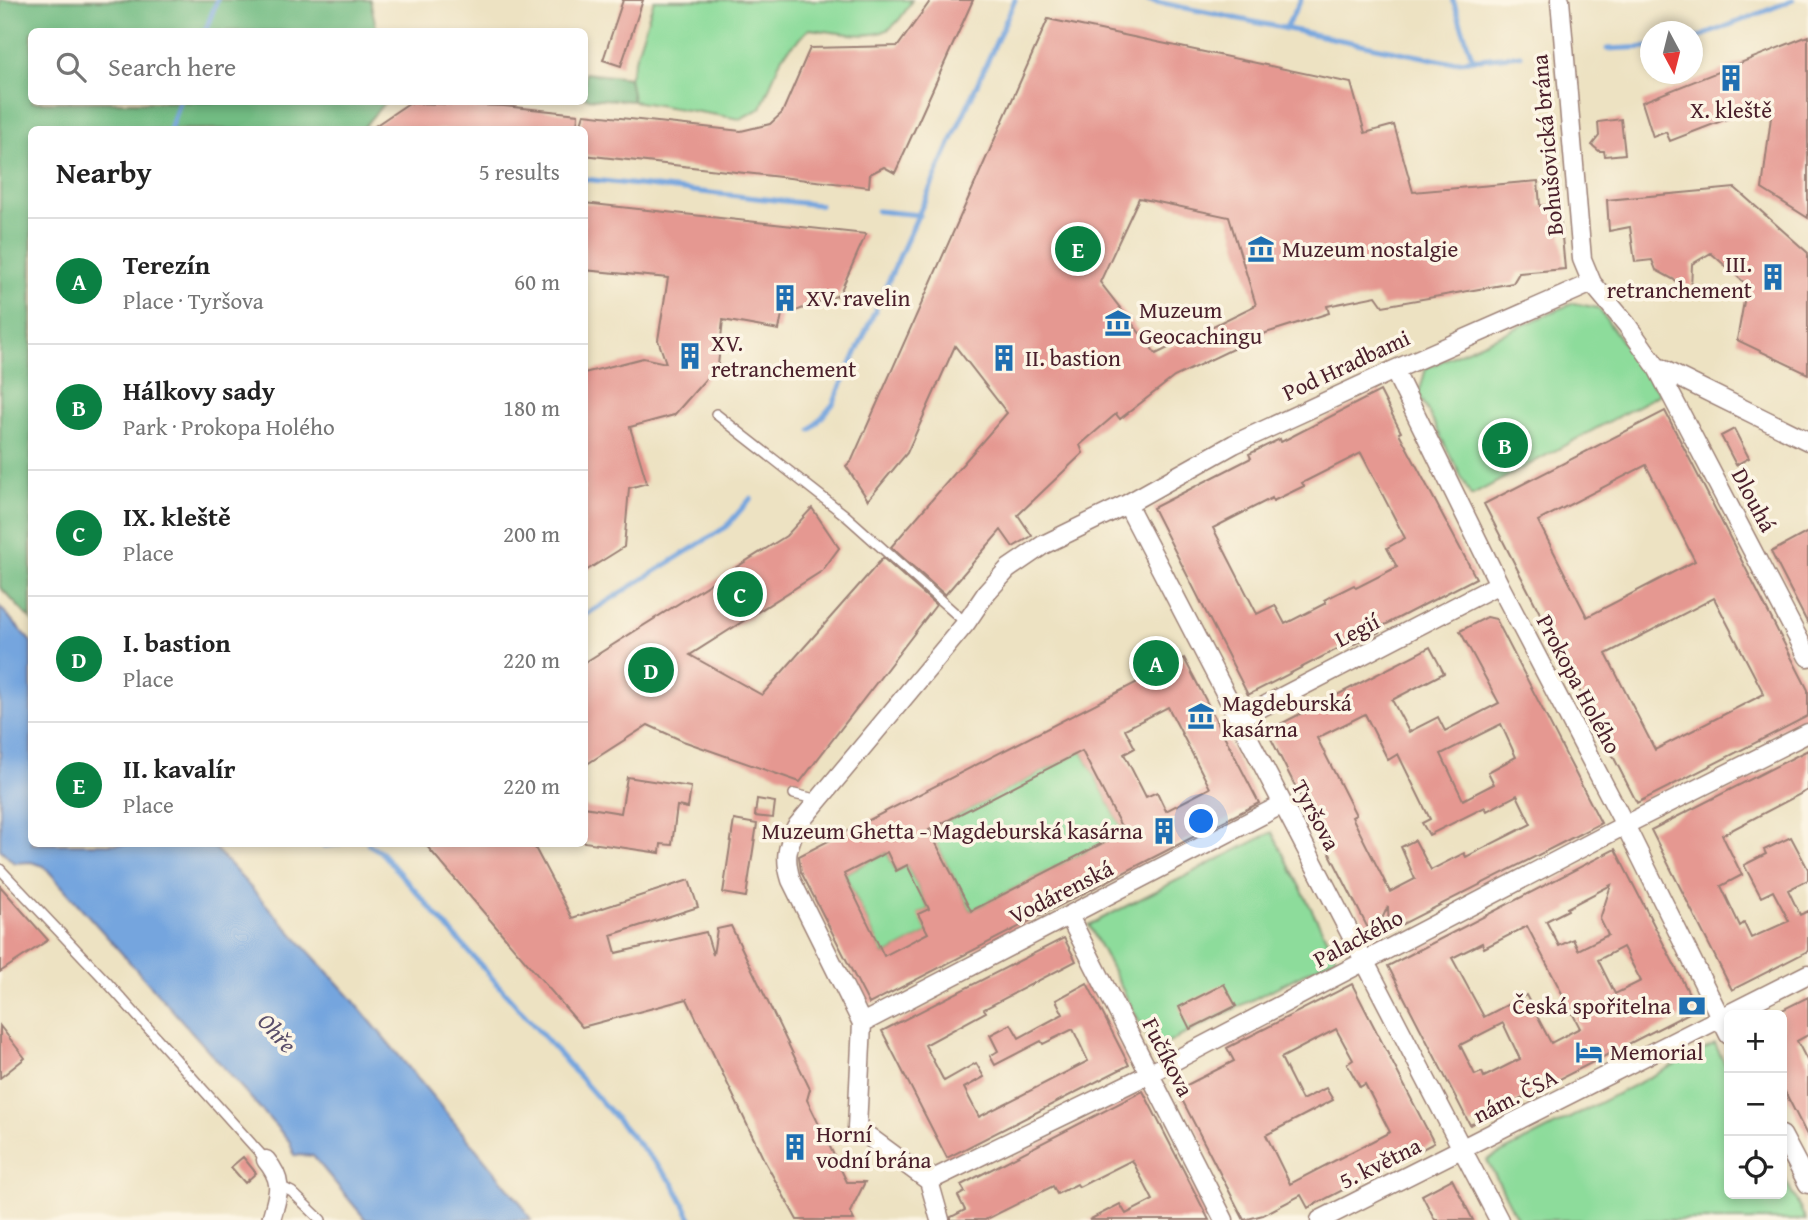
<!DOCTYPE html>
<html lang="en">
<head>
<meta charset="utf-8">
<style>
  :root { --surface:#fff; --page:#f6f6f6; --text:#222; --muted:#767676; --line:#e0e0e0; --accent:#0b8043 }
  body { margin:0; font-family:"Gentium Book Plus",serif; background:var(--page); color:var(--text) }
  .controls { position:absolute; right:21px; bottom:21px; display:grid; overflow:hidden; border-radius:10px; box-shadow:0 4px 10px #0003 }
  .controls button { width:63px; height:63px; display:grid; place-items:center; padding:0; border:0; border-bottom:2px solid var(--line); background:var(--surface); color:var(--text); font:35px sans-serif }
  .compass { position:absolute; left:1640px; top:21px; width:63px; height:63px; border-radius:50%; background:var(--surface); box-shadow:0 4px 10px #0003; rotate:173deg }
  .you { position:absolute; left:1202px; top:822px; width:24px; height:24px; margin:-18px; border:5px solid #fff; border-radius:50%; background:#1a73e8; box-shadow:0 0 0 10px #1a73e833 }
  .badge { display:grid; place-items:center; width:46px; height:46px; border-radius:50%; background:var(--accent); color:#fff; font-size:23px; font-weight:700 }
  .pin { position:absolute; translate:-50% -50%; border:4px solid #fff; box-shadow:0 2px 7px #0006 }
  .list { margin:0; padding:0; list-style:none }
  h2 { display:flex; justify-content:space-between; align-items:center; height:91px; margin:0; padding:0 28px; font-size:30px }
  h2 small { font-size:23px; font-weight:400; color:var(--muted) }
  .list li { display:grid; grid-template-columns:46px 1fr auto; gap:21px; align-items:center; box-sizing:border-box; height:126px; padding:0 28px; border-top:2px solid var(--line) }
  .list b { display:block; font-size:26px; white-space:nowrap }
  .list p { margin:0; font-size:23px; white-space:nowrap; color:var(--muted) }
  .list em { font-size:23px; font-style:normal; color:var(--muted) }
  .icon { flex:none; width:38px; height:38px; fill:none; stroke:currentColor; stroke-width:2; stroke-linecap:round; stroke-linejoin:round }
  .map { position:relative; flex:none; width:1808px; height:1220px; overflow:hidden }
  .search { position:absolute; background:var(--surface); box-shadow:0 4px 10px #0003; left:28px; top:28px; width:560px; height:77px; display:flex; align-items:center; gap:18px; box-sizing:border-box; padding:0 24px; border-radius:10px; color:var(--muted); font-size:26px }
  .panel { position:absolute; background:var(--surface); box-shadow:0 4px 10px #0003; left:28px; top:126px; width:560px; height:721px; border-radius:10px }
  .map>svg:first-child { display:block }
  .green { fill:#8ddc9b; stroke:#6c7e63; stroke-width:2 }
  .forest { fill:#72bc83; stroke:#5e6e57; stroke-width:2 }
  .water { fill:#74a5de; stroke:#5f6284; stroke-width:2 }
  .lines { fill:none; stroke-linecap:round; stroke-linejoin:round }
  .stream { stroke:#74a5de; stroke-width:5 }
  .building { fill:#e59891; fill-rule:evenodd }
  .lane-casing { stroke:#9c8076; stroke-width:12 }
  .street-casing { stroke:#9c8076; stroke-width:21 }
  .lane { stroke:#fff; stroke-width:9 }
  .street { stroke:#fff; stroke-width:18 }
  .labels { text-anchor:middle; stroke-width:7; stroke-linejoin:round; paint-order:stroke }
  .poi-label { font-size:23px; fill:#4a1f2b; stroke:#fcf5e5; text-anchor:start }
  .street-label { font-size:23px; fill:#4a1f2b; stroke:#fcf5e5 }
  .water-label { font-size:24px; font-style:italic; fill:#594e6a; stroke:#fcf5e5 }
</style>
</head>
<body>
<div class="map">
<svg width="1808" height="1220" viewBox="0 0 1808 1220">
  <rect width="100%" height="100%" fill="#fcf5e5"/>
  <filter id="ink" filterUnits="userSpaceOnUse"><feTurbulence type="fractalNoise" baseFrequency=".0143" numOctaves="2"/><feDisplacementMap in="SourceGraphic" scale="14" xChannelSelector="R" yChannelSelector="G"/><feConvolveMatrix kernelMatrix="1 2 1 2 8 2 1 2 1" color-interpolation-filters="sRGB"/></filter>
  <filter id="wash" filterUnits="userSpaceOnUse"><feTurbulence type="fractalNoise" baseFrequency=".00686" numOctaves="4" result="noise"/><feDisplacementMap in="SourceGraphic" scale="28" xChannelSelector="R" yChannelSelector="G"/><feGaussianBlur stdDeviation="1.57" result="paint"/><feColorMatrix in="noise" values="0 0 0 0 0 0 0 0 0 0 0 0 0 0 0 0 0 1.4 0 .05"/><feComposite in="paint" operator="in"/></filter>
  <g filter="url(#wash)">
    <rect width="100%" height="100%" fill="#ede2c2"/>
    <path class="green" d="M654 0H912C907 9 897 25 887 30 868 40 830 31 809 29L782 56 761 108 740 119 633 101 629 78Z
      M1573 303 1598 308 1660 394 1471 496 1419 394 1426 368Z
      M1082 751 1124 832 971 911 929 830Z
      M1272 832 1336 957 1154 1050 1089 925Z
      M887 852 896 871 907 865 929 909 919 914 928 933 884 956 844 874Z
      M1715 1044 1729 1072V1194H1782V1173L1806 1220H1518L1487 1160Z"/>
    <path class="forest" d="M0 0H370L377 31 32 32V102H385L362 129 32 130 31 620 0 587Z
      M585 73 629 78 633 101 585 98Z"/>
    <path class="water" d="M0 607 31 642 32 844H211L352 999 520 1202 531 1220H366L313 1156 294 1155 290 1142 44 866 31 862 14 863 0 849Z"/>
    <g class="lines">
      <path class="stream" d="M1147 0 1448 62 1521 55
        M1453 0 1473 60
        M1285 29 1301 0
        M205 32 217 0
        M1692 40 1793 0
        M1607 49 1650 47
        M170 130 179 102
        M584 179 820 205
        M877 211 920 215
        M811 430 833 404 1015 0
        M584 616 726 527 751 498
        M368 844 380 851 673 1183 692 1220
        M324 846 339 844"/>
    </g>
    <g id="blocks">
      <path class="building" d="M623 0H643L621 66 603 60Z
        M931 0H973L895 173 884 167 870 174 869 187 584 155V130H579L584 114 741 131 770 124 782 113 810 48 898 46Z
        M1048 19 1351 83 1365 133 1394 125 1413 192 1538 181 1540 206 1559 205 1565 269 1519 273 1513 283 1383 306 1376 296 1327 306 1329 313 1266 333 1174 377 1120 419 1116 414 1080 445 1083 453 1018 515 1032 536 1013 547 1001 530 945 595 891 547 1007 413 955 346 907 453 868 500 846 466 852 460ZM1139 198 1229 217 1256 305 1156 354 1100 282Z
        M1808 36V218L1762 189 1773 101 1670 141 1666 132 1653 137 1642 102Z
        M409 103 504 106 578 114 577 130H369Z
        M1621 119 1625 154 1605 156 1604 151H1599L1592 145 1599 136 1598 122Z
        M1735 188 1808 253V374L1737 340 1747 285 1711 253 1692 264 1691 289 1656 270 1652 260 1635 262 1630 227 1609 231 1607 200Z
        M584 203 866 234 839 295 793 312 783 309 779 330 723 320 718 365 674 415 630 427 647 483 629 488 624 547 584 572V373L643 358 666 363 658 340 668 278 584 270Z
        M1380 391 1401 432 1399 433 1476 578 1377 629 1379 632 1348 647 1347 644 1248 695 1153 508 1251 458 1249 454 1280 439 1281 442ZM1361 453 1405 538 1387 548 1397 567 1356 588 1354 585 1324 600 1326 603 1285 624 1275 605 1257 614 1213 528 1272 498 1273 501 1304 486 1302 483Z
        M1665 411 1808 690V716L1637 803 1484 504ZM1646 465 1695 561 1587 617 1538 521ZM1714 598 1764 694 1655 750 1606 654Z
        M1734 429 1749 458 1736 465 1721 436Z
        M812 508 839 548 822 571 690 655 762 695 883 558 936 605 800 782 683 741 648 725 584 766V663L786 536Z
        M1808 532V624L1771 552Z
        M1487 617 1496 619 1601 823 1389 931 1388 906 1373 938 1267 731 1430 647 1444 673 1392 700 1409 732 1438 717 1445 731 1499 703 1460 631ZM1365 714 1388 760 1398 754 1430 819 1422 823 1429 835 1485 807 1487 811 1517 795 1531 824 1466 857 1464 853 1431 870 1415 840 1401 847 1415 879 1390 892 1352 817 1356 815 1317 738ZM1501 724 1516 757 1488 772 1494 784 1463 800 1441 754Z
        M1184 658 1259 803 869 1004 801 872 799 856ZM1168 707 1210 788 1166 811 1157 792 1146 797 1124 754 1135 748 1125 729ZM1082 751 1124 832 971 911 929 830ZM887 852 896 871 907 865 929 909 918 914 928 933 884 956 844 874Z
        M1808 750V790L1722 835 1742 875 1721 886 1740 926 1744 923 1751 938 1789 921 1773 891 1761 897 1744 865 1766 854 1764 850 1791 837 1808 869V880L1788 890 1800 915 1808 911V951L1732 990 1651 830Z
        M627 777 691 787 688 808 677 806 672 845 661 844 660 853 584 842V807L621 813Z
        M757 799 775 802 773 818 755 816Z
        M734 820 757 824 746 897 723 893Z
        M425 844H533L572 918 689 880 698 907 611 935 616 953 706 932 713 955 717 929 731 926 810 1089 807 1100 847 1182H865L850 1212 854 1220H797L764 1160 687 999 582 1027Z
        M1615 849 1697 1009 1470 1125 1388 966ZM1611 885 1600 919 1608 935 1578 950 1573 939 1559 946 1546 921 1568 910 1567 908ZM1527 926 1580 1028 1551 1043 1526 995 1484 1017 1452 958 1482 943 1484 948ZM1623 947 1641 981 1615 994 1598 960ZM1503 1023 1520 1059 1484 1077 1482 1072 1475 1075 1460 1045Z
        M0 886 48 940 0 972Z
        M1064 938 1076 961 984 1009 986 1012 925 1045 944 1081 976 1063 984 1077 964 1088 979 1117 1088 1061 1073 1029 1043 1044 1041 1041 995 1065 990 1056 998 1051 990 1035 1011 1024 1019 1038 1063 1014 1056 1000 1087 983 1129 1065 947 1158 882 1031Z
        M1224 984 1236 1006 1190 1029 1179 1007Z
        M1352 984 1434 1143 1308 1208 1301 1195 1263 1215 1244 1220 1177 1090 1234 1061 1227 1048ZM1336 1029 1353 1060 1347 1064 1360 1087 1365 1084 1390 1132 1290 1184 1266 1135 1333 1100 1326 1088 1302 1100 1281 1058Z
        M1808 997V1035L1797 1041 1808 1062V1137L1782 1086V1010Z
        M0 1026 25 1058 0 1078Z
        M1143 1091 1209 1220H1089L1120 1204 1126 1214 1153 1200 1132 1160 1079 1187 1077 1184 1057 1194 1053 1186 985 1220H951V1217L965 1210 958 1196 965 1192 961 1185Z
        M243 1157 256 1173 245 1183 231 1167Z
        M1452 1179 1473 1220H1435L1422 1195Z"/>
    </g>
  </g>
  <g filter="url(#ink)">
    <use href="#blocks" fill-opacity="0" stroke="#9c8076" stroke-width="2"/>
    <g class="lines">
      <defs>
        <path id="lane" d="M716 414 845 515 966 623
          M794 794 819 800
          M0 869 105 980 266 1160
          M280 1186 292 1192 321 1220"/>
        <path id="street" d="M1560 0 1582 259 1592 283 1627 325 1656 366 1808 657
          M1656 366 1808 441
          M1394 370 1499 584 1625 825 1729 1035
          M1127 504 1499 1220
          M1239 719 1499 584
          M1069 916 1224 1220
          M862 1023 1283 804
          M1782 1135 1808 1184
          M266 1160C285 1183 278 1193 271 1220
          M929 1181 1149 1074 1625 825 1808 733
          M940 1220 929 1181 857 1128 862 1023 791 880C784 857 787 849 796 827L966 623 987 592 1008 569 1043 545 1127 504 1234 444 1394 370 1592 283
          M1320 1220 1808 974"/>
      </defs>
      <use href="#lane" class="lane-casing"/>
      <use href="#street" class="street-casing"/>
      <use href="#lane" class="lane"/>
      <use href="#street" class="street"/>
    </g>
  </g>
  <defs>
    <symbol id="building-bare" viewBox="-9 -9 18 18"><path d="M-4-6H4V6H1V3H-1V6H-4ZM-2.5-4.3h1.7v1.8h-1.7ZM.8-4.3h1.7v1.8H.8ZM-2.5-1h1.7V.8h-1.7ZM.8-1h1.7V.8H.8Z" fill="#1f6fb2" stroke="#fcf5e5" stroke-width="2.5" paint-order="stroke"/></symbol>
    <symbol id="museum-bare" viewBox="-9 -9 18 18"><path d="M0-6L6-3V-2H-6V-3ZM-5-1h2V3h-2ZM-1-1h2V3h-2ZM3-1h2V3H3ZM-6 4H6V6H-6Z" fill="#1f6fb2" stroke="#fcf5e5" stroke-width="2.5" paint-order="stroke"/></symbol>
    <symbol id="bank-bare" viewBox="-9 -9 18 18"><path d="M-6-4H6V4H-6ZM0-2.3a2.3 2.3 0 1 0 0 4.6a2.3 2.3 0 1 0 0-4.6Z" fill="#1f6fb2" stroke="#fcf5e5" stroke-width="2.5" paint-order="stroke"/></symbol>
    <symbol id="hotel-bare" viewBox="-9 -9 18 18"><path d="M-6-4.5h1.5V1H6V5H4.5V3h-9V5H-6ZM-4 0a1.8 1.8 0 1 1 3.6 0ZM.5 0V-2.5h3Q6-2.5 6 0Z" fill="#1f6fb2" stroke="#fcf5e5" stroke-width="2.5" paint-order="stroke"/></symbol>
  </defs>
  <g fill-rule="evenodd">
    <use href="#building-bare" x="1712" y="59" width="38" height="38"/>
    <use href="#museum-bare" x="1242" y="230" width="38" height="38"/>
    <use href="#building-bare" x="1754" y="258" width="38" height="38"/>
    <use href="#building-bare" x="766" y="279" width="38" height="38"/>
    <use href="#museum-bare" x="1099" y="304" width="38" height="38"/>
    <use href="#building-bare" x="671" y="337" width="38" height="38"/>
    <use href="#building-bare" x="985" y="339" width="38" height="38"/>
    <use href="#museum-bare" x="1182" y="697" width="38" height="38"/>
    <use href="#building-bare" x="1145" y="812" width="38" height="38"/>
    <use href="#bank-bare" x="1673" y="987" width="38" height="38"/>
    <use href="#hotel-bare" x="1570" y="1033" width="38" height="38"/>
    <use href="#building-bare" x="776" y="1128" width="38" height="38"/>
  </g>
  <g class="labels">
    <g class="poi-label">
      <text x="1731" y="118" text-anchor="middle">X. kleště</text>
      <text x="1282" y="257">Muzeum nostalgie</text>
      <text x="1752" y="272" text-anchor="end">III.<tspan x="1752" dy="26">retranchement</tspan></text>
      <text x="806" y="306">XV. ravelin</text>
      <text x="1139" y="318">Muzeum<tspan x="1139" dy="26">Geocachingu</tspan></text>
      <text x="711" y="351">XV.<tspan x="711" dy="26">retranchement</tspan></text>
      <text x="1025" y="366">II. bastion</text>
      <text x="1222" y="711">Magdeburská<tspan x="1222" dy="26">kasárna</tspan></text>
      <text x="1143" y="839" text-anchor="end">Muzeum Ghetta - Magdeburská kasárna</text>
      <text x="1671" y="1014" text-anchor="end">Česká spořitelna</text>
      <text x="1610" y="1060">Memorial</text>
      <text x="816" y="1142">Horní<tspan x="816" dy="26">vodní brána</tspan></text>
    </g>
    <g class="street-label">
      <text transform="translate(1547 145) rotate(-95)" y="8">Bohušovická brána</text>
      <text transform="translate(1346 365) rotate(-25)" y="8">Pod Hradbami</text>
      <text transform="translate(1754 500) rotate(62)" y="8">Dlouhá</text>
      <text transform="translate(1357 630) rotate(-27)" y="8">Legií</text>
      <text transform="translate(1579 684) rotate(62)" y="8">Prokopa Holého</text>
      <text transform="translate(1316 815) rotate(62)" y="8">Tyršova</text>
      <text transform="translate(1061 892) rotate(-27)" y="8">Vodárenská</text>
      <text transform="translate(1358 938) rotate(-28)" y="8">Palackého</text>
      <text transform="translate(1168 1057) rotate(63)" y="8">Fučíkova</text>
      <text transform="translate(1515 1096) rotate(-27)" y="8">nám. ČSA</text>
      <text transform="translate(1380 1163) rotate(-26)" y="8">5. května</text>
    </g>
    <g class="water-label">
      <text transform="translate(277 1033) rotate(48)" y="8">Ohře</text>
    </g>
  </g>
</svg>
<div class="controls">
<button>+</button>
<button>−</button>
<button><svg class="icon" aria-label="locate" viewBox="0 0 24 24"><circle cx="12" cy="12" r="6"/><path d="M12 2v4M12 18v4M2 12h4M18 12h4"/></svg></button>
</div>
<svg class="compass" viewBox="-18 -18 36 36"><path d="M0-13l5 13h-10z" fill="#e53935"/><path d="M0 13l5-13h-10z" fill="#767676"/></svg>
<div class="you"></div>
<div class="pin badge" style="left:1156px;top:663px">A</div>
<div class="pin badge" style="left:1505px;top:445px">B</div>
<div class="pin badge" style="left:740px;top:594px">C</div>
<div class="pin badge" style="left:651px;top:670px">D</div>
<div class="pin badge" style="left:1078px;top:249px">E</div>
<div class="search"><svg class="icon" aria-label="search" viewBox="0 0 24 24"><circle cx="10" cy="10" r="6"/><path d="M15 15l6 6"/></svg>Search here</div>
<section class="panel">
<h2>Nearby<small>5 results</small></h2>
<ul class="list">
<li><span class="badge">A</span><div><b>Terezín</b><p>Place · Tyršova</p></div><em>60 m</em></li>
<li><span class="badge">B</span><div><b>Hálkovy sady</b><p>Park · Prokopa Holého</p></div><em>180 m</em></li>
<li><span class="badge">C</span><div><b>IX. kleště</b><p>Place</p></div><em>200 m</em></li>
<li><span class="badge">D</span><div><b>I. bastion</b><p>Place</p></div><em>220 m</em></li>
<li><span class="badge">E</span><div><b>II. kavalír</b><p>Place</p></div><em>220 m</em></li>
</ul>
</section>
</div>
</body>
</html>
